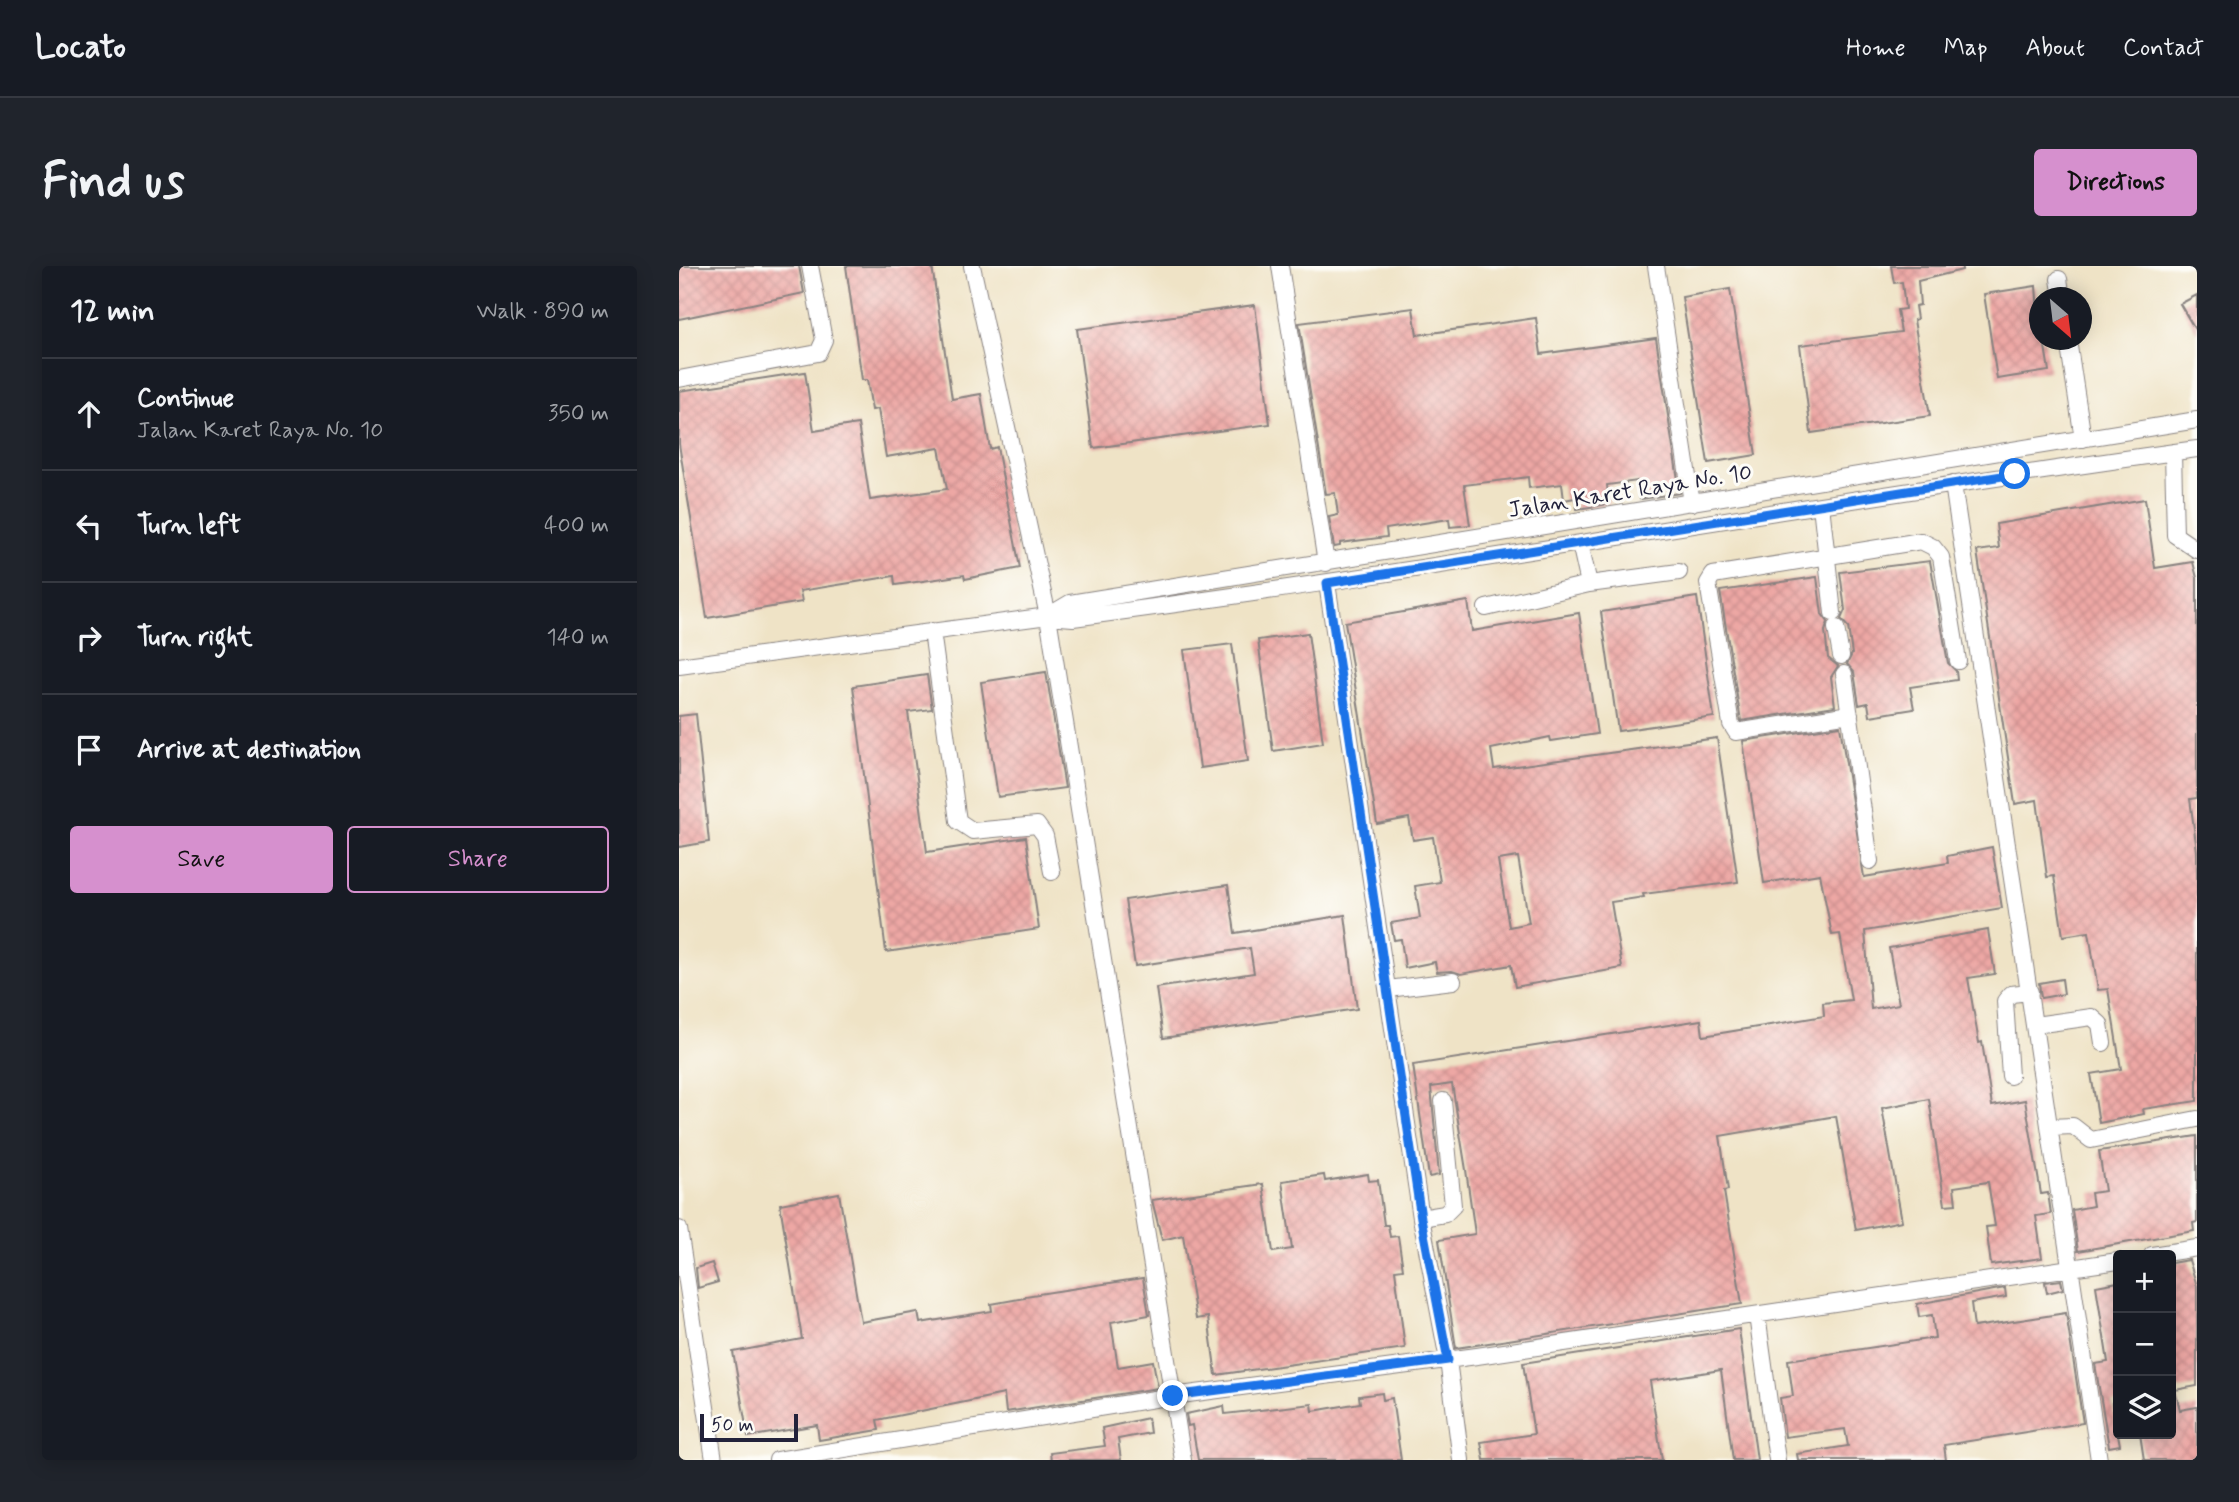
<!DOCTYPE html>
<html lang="en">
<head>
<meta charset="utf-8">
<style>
  :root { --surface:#171b24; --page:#20242c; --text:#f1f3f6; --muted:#9ea1a6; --line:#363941; --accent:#d690ce }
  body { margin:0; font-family:Mynerve,sans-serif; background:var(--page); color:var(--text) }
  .controls { position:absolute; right:21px; bottom:21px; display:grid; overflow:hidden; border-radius:7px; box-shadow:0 4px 18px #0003 }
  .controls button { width:63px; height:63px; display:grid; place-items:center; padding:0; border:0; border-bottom:2px solid var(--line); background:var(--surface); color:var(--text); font:35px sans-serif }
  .compass { position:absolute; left:1350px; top:21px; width:63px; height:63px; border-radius:50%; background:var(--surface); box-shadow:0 4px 18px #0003; rotate:152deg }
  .scale { position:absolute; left:21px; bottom:18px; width:98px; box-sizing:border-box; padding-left:7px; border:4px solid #22223b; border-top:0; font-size:19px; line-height:24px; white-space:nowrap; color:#22223b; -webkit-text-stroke:5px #fdfcf7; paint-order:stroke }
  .stop { position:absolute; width:21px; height:21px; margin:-16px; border:5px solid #1a73e8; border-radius:50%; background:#fff }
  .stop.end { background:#1a73e8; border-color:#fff; box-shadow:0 2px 7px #0008 }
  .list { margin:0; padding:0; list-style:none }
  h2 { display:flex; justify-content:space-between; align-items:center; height:91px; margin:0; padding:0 28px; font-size:30px }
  h2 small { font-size:23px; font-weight:400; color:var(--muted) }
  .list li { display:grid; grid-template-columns:46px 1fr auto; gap:21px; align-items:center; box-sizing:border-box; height:112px; padding:0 28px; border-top:2px solid var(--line) }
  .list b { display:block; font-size:26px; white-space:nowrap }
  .list p { margin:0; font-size:23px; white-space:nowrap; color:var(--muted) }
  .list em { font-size:23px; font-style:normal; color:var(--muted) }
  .actions { display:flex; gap:14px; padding:21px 28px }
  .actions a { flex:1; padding:16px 0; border:2px solid var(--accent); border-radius:7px; text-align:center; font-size:24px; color:var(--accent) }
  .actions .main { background:var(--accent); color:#111 }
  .icon { flex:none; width:38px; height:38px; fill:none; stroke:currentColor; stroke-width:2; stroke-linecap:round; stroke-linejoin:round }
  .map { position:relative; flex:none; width:1518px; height:1194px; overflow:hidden; border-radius:7px }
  header { display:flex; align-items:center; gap:42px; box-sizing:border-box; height:98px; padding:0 35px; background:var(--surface); border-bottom:2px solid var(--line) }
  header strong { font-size:33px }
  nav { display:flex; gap:38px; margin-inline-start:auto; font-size:24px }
  .intro { display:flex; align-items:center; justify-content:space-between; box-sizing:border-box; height:168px; padding:0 42px }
  h1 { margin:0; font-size:49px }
  .button { padding:18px 32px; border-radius:7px; background:var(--accent); color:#111; font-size:24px; font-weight:700 }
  main { display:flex; gap:42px; padding:0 42px }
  aside { flex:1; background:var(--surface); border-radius:7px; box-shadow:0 4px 18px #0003 }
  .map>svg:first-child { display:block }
  .building { fill:url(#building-cross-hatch); fill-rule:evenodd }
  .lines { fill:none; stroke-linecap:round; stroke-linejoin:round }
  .minor-casing { stroke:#888280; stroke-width:18 }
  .minor { stroke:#fff; stroke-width:16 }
  .route { stroke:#1a73e8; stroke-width:9 }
  .labels { text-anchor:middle; stroke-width:6; stroke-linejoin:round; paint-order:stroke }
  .street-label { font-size:23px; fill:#22223b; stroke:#fdfcf7 }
</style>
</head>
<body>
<header>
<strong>Locato</strong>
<nav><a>Home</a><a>Map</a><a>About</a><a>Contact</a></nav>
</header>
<div class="intro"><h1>Find us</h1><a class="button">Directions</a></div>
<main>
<aside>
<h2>12 min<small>Walk · 890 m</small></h2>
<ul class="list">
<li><svg class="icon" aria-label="ahead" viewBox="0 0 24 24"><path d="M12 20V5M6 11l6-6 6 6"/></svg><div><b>Continue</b><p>Jalan Karet Raya No. 10</p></div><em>350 m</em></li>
<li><svg class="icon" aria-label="left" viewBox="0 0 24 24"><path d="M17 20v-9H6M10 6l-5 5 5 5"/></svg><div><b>Turn left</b></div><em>400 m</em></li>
<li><svg class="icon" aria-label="right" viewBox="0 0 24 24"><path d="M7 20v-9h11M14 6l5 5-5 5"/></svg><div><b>Turn right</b></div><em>140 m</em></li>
<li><svg class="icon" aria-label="arrive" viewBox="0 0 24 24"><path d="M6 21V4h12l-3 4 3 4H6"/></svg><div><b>Arrive at destination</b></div></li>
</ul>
<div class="actions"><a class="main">Save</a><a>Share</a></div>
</aside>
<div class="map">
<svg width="1518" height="1194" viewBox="0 0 1518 1194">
  <defs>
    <pattern id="building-cross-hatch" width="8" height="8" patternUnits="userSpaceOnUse" patternTransform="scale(1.75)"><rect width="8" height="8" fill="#eda7a4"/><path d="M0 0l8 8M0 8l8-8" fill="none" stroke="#cb8f8e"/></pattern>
  </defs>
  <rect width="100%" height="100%" fill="#fdfcf7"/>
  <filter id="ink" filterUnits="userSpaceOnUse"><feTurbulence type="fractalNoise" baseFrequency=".0143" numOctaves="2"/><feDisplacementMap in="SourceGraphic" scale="14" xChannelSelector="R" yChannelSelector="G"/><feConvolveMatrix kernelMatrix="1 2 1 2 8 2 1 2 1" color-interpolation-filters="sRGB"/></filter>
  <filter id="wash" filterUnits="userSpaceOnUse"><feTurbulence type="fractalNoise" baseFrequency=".00686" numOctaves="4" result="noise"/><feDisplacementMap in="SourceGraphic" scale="28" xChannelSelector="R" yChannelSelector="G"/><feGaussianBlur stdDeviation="1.57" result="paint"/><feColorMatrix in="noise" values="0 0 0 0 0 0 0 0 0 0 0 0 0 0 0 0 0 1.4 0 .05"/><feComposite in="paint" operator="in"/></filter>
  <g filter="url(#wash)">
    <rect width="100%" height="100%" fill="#efe3c6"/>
    <g id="blocks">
      <path class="building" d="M0 0H120L125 27 0 53Z
        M167 0H253L273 133 302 128 311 183 318 181 341 302 286 313 285 309 216 319 215 310 121 325 123 336 28 352 0 178V125L126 106 135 165 179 158 191 234 268 223 260 182 207 191 199 143 193 144 188 114H183Z
        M1212 0H1283V4L1239 15 1241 39 1236 40 1238 53 1235 54 1251 150 1132 167 1121 79 1222 66 1218 44 1226 43 1223 16 1215 17Z
        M1357 20 1361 74H1365L1370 105 1318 113 1305 28Z
        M1051 23 1077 189 1029 197 1003 31Z
        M1518 29V67L1501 38Z
        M576 39 591 158 414 182 398 63Z
        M734 42 738 69 857 52 862 88 977 72 1001 227 961 233 958 215 928 219 930 238 898 243 896 232 885 234 883 218 850 222 849 211 785 219 791 259 771 261 770 253 707 263 708 271 661 277V280L655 281 650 251 659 249 656 227 647 228 620 57Z
        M1466 233 1476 302 1514 296 1518 312V532L1511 533 1518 585V835L1464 843 1465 848 1420 857 1412 808 1442 803 1429 723 1419 724 1410 666 1384 670 1375 610 1368 611 1358 534 1336 538 1298 285 1320 282 1317 258Z
        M1251 295 1269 397 1277 405 1278 414 1231 421 1235 443 1191 450 1189 437 1180 439 1175 406 1168 398 1173 388 1169 361 1162 353 1166 344 1161 306Z
        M1138 311 1143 348 1149 356 1146 365 1149 392 1159 400 1152 411 1156 440 1062 455 1041 325Z
        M1018 331 1035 451 939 465 922 346Z
        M789 335 793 365 900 347 918 468 872 475 871 471 812 483 815 503 1038 472 1059 616 964 628 965 631 932 636 943 702 836 721 832 699 782 708 773 705 758 706 756 696 726 702 722 673 715 674 712 657 741 652 736 620 761 616 754 571 734 574 730 552 698 558 666 356ZM839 591 850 657 830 661 819 594Z
        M629 367 644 477 594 485 579 374Z
        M553 378 569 495 521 502 505 384Z
        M367 406 386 522 319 531 302 416Z
        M248 409 253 443 229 446 248 586 347 571 360 663 207 686 174 420Z
        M17 448 30 576 0 581V450Z
        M1161 460 1185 611 1269 597 1268 590 1313 581 1323 642 1186 665 1192 743 1220 738 1210 682 1309 664 1316 708 1289 712 1300 777 1303 776 1313 840 1346 834 1362 928 1369 927 1372 948 1357 950 1363 992 1312 999 1307 961 1316 960 1309 916 1275 921 1277 938 1266 939 1250 833 1203 842 1223 955 1177 964 1157 850 1041 870 1049 924 1045 925 1063 1038 777 1082 760 974 796 968 787 904 773 818 752 821 760 909 750 911 734 799 1022 754 1024 770 1145 750 1144 737 1172 734 1161 668 1153 669 1141 608 1085 617 1064 475Z
        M549 619 556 667 666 649 678 743 484 772 477 722 575 707 571 682 456 700 446 634Z
        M1383 713 1385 728 1362 732 1360 717Z
        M1518 870V956L1514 957 1515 965 1399 985 1393 944 1414 940 1412 927 1426 925 1420 885Z
        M689 908 690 915 699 914 705 959H709L711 971 719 970 724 1003 716 1004 726 1082 537 1109 529 1051 517 1053 504 969 483 974 473 934 584 918 594 986 613 983 603 915 645 909 646 915Z
        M160 927 182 1056 239 1046 241 1057 313 1045 312 1038 346 1032V1030L464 1012 470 1049 432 1056 439 1101 474 1095 479 1122 327 1146 325 1128 198 1154 200 1164 140 1174 138 1159 69 1171 54 1086 123 1073 101 938Z
        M1510 994 1518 1020V1120L1496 1124 1501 1144 1518 1141V1194H1465L1461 1168H1492V997Z
        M33 997 39 1016 19 1022 17 1002Z
        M1382 1014 1384 1023 1368 1027 1366 1016Z
        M1439 1016V1136L1433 1137 1441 1179 1430 1181 1416 1098 1429 1096 1417 1020Z
        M1326 1022 1327 1031 1292 1037 1295 1061 1387 1047 1404 1157 1265 1179 1267 1194H1119L1118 1188 1169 1180 1166 1163 1106 1171 1101 1132 1114 1130 1109 1094 1256 1072 1253 1049 1240 1051 1238 1038Z
        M1060 1063 1078 1194H1054L1042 1104 971 1115 983 1194H805L802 1176 855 1168 844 1097Z
        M703 1127 704 1134 713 1132 722 1194H519L513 1159 509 1160 507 1148 545 1140 546 1148 633 1138 634 1145 681 1137 680 1130Z
        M469 1152 471 1167 439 1173 442 1194H372L371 1187 426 1180 423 1162Z"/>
    </g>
  </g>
  <g filter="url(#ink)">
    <use href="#blocks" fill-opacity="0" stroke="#888280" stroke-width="2"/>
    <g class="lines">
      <defs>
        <path id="minor" d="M293 0 369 350 504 1194
          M601 0 647 297
          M977 0 1013 237
          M1380 13 1383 32
          M1389 74 1404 173
          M0 113 139 87 145 74 131 0
          M1494 186 1496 269 1518 284
          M1274 218 1420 1194
          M1142 239 1154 347
          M648 317 742 952 769 1094 782 1194
          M910 318 1000 306
          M807 342 910 318 901 277
          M369 350 391 337 1518 154
          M1157 362 1162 390
          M253 365 279 555 294 565 358 559 366 570 373 606
          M0 400 369 350 394 352C770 303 1143 234 1518 183
          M1165 408 1191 595
          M1171 448 1057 466 1052 458 1029 317 1034 309 1242 275 1254 281 1262 291 1279 395
          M709 723 774 715
          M1356 759 1413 751 1421 758 1424 777
          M1331 810 1326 735 1332 728 1351 726
          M1371 861 1394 860 1412 874 1518 853
          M742 952 766 948 774 940 764 835
          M0 963 35 1194
          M1473 989 1518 982
          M1078 1049 1098 1194
          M98 1194 494 1130 798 1090 1439 995"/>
      </defs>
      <use href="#minor" class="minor-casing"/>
      <use href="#minor" class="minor"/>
    </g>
  </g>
  <g class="lines" filter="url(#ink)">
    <path class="route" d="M494 1130 769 1094 742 952 648 317 1336 208"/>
  </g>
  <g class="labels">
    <g class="street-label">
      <text transform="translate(951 224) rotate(-9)" y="8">Jalan Karet Raya No. 10</text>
    </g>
  </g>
</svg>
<div class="controls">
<button>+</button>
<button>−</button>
<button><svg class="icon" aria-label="layers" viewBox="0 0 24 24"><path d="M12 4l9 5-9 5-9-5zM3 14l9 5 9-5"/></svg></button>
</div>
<svg class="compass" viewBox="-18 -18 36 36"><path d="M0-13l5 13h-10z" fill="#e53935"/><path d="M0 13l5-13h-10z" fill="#9ea1a6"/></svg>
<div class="scale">50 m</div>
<div class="stop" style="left:1336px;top:208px"></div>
<div class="stop end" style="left:494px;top:1130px"></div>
</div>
</main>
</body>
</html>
